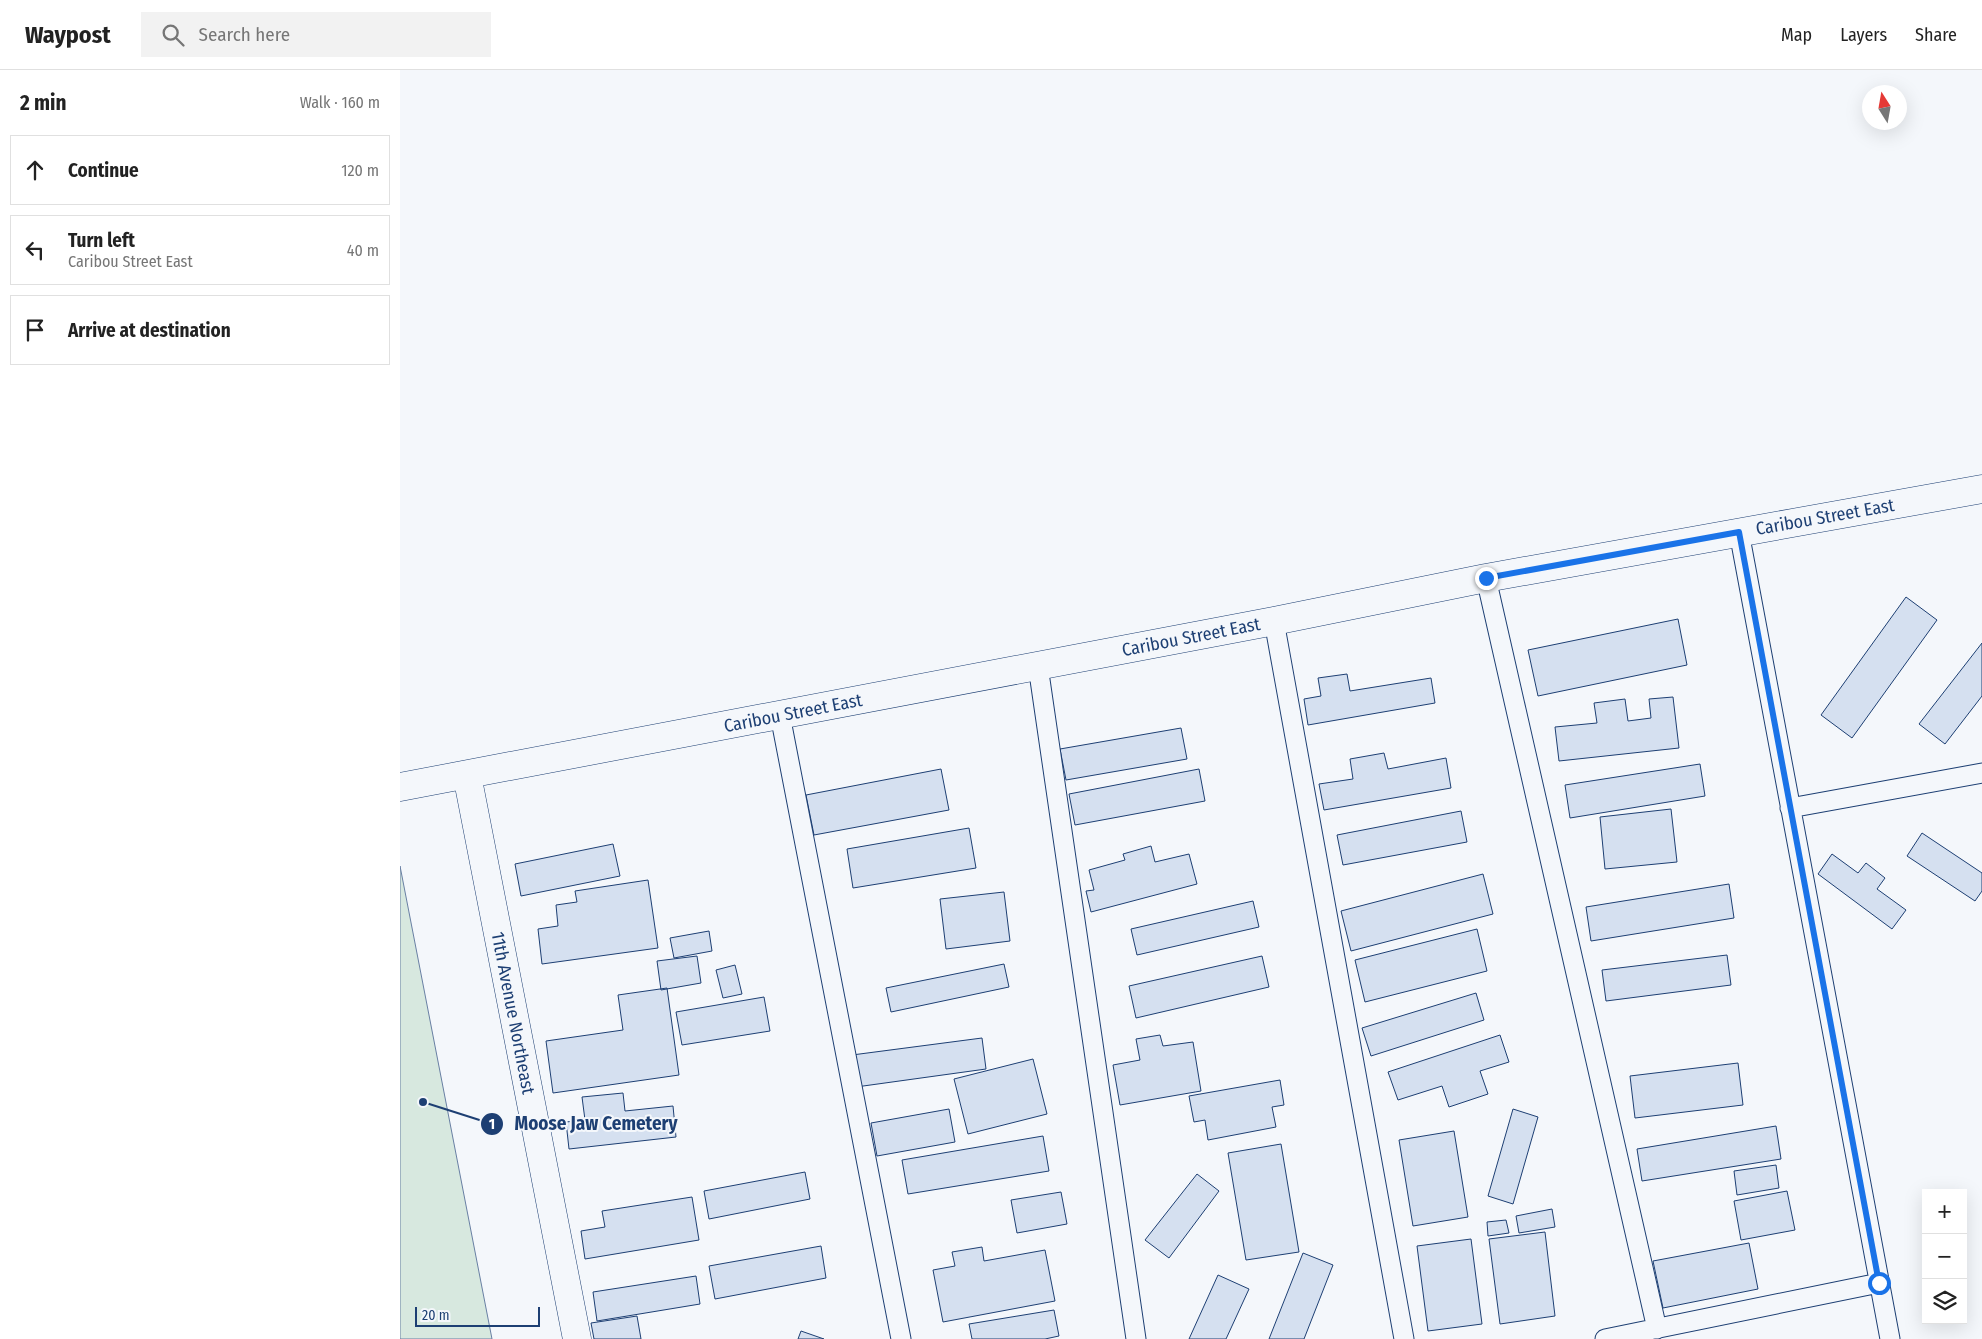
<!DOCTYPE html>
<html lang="en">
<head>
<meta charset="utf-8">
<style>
  :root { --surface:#fff; --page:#f2f2f2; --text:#222; --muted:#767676; --line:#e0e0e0 }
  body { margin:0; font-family:"Fira Sans Condensed",sans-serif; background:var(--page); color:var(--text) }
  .controls { position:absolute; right:15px; bottom:15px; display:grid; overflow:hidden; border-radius:0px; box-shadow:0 5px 20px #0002 }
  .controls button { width:45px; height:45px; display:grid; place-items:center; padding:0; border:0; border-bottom:1px solid var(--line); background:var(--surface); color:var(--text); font:25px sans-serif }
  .compass { position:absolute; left:1462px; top:15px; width:45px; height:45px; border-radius:50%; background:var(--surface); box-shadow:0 5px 20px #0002; rotate:349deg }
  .scale { position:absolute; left:15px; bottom:12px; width:125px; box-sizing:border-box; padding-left:5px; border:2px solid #1d3f73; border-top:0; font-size:14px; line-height:18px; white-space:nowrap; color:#1d3f73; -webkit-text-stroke:4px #f4f7fb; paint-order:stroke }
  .stop { position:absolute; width:15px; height:15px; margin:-11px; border:4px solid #1a73e8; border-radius:50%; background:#fff }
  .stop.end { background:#1a73e8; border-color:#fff; box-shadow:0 1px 5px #0008 }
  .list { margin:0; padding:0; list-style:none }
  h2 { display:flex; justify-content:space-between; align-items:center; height:65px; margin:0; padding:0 20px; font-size:21px }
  h2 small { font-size:16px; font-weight:400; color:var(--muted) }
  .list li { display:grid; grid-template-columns:32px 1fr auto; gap:15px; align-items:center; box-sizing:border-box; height:70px; margin:0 10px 10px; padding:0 10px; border:1px solid var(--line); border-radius:0px }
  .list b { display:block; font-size:19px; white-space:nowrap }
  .list p { margin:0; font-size:16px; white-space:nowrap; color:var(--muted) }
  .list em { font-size:16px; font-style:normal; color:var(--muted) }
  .icon { flex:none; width:28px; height:28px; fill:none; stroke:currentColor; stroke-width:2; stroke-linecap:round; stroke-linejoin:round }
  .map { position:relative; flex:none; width:1582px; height:1269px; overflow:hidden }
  header { display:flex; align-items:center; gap:30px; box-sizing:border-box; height:70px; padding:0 25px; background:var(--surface); border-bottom:1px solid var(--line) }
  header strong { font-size:24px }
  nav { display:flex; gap:28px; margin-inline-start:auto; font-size:18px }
  .search { width:350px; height:45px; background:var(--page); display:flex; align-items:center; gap:12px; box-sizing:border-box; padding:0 18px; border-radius:0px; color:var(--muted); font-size:19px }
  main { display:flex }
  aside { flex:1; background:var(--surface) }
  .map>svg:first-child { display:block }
  .green { fill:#d7e8df; stroke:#687fa3 }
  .building { fill:#d5e0f0; stroke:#1d3f73 }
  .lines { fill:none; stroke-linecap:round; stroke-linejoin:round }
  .lane-casing { stroke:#1d3f73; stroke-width:21 }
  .street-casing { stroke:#1d3f73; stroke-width:29 }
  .lane { stroke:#f4f7fb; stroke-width:19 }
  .street { stroke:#f4f7fb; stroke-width:28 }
  .route { stroke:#1a73e8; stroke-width:6 }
  .labels { text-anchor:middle; stroke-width:4; stroke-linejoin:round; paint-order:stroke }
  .street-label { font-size:18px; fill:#1d3f73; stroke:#f4f7fb }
  .leader { fill:none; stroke:#1d3f73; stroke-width:2 }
  .callout-dot { fill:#1d3f73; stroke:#f4f7fb; stroke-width:2 }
  .mark-label { font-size:15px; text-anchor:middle; font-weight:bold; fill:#fff }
  .callout-label { font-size:19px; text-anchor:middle; font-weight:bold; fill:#1d3f73; stroke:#f4f7fb; stroke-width:4; stroke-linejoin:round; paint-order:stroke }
</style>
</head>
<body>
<header>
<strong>Waypost</strong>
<div class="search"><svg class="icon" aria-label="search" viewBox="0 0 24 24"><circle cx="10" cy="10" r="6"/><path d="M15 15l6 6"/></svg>Search here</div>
<nav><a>Map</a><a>Layers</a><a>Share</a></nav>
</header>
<main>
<aside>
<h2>2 min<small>Walk · 160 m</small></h2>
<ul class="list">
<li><svg class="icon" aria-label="ahead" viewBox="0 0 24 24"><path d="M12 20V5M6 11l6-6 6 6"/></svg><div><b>Continue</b></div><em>120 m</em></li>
<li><svg class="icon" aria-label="left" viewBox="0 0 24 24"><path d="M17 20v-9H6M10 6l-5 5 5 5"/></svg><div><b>Turn left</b><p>Caribou Street East</p></div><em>40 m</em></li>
<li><svg class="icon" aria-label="arrive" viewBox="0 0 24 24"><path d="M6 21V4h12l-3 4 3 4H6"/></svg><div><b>Arrive at destination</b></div></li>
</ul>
</aside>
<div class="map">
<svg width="1582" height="1269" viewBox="0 0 1582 1269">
  <rect width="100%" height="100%" fill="#f4f7fb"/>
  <path class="green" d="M0 796 92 1269H0Z"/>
  <path class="building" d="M1506 527 1537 550 1452 668 1421 645Z
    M1278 549 1287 595 1138 626 1128 580Z
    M1582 573V626L1545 674 1519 654Z
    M947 604 950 621 1031 608 1035 633 908 655 904 629 921 626 918 608Z
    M1273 627 1279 678 1159 691 1155 657 1197 653 1194 633 1225 629 1228 651 1251 648 1249 629Z
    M781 658 787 689 666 710 660 679Z
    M984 683 988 699 1046 688 1051 718 924 740 919 714 953 709 950 689Z
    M1300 694 1305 726 1170 748 1165 715Z
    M541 699 549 740 414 765 406 725Z
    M799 699 805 731 675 755 669 724Z
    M1271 739 1277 792 1205 799 1200 747Z
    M1061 741 1067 772 943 795 937 765Z
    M569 758 576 798 453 818 447 779Z
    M1522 763 1582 803V821L1575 831 1507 786Z
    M213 774 220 806 121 826 115 794Z
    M751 776 755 792 789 784 797 814 691 842 686 821 694 820 689 800 725 790 723 784Z
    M1432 784 1458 803 1466 793 1485 808 1477 819 1506 840 1492 859 1418 804Z
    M1083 804 1093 844 951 881 941 841Z
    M248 810 258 878 142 894 138 859 158 856 156 835 177 832 175 821Z
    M1329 814 1334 848 1191 871 1186 837Z
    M604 822 610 871 546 879 540 829Z
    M853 831 859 857 737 885 731 859Z
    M1077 859 1087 901 965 932 955 890Z
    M309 861 312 881 274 888 270 868Z
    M1327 885 1331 915 1206 931 1202 900Z
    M297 886 301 913 261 920 257 891Z
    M862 886 869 917 736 948 729 916Z
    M604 894 609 917 491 942 486 918Z
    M335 895 342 924 323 928 316 900Z
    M267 918 279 1005 153 1023 146 971 223 960 218 925Z
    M1076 923 1084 950 971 986 962 958Z
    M364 927 370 961 282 975 276 942Z
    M760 965 763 976 793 972 801 1021 720 1035 713 995 740 990 736 969Z
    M1100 965 1109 992 1080 1001 1088 1024 1049 1037 1042 1016 998 1030 988 1002Z
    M582 968 586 999 456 1017 452 985Z
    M633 989 647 1044 568 1064 554 1009Z
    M1338 993 1343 1035 1235 1048 1230 1006Z
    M880 1010 884 1035 872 1037 876 1057 808 1070 805 1050 794 1052 789 1026Z
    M223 1023 225 1041 273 1036 276 1067 169 1079 166 1052 185 1050 182 1027Z
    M549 1039 555 1072 477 1086 471 1053Z
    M1113 1039 1138 1047 1113 1134 1088 1126Z
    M1376 1056 1381 1089 1242 1111 1237 1079Z
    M1054 1061 1068 1147 1013 1156 999 1070Z
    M643 1066 649 1101 508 1124 502 1090Z
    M881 1074 899 1182 846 1190 828 1083Z
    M1376 1095 1379 1118 1337 1125 1334 1101Z
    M405 1102 410 1129 309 1149 304 1121Z
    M797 1104 819 1121 769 1188 745 1170Z
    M1387 1121 1395 1160 1341 1170 1334 1131Z
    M661 1122 667 1154 617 1163 611 1130Z
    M292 1127 299 1170 185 1189 181 1161 205 1157 202 1141Z
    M1152 1139 1155 1157 1119 1163 1116 1146Z
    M1106 1150 1109 1163 1088 1166 1087 1152Z
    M1145 1162 1155 1246 1100 1254 1089 1169Z
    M1071 1169 1082 1254 1028 1261 1017 1176Z
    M1349 1173 1358 1219 1263 1238 1253 1191Z
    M421 1176 426 1208 315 1229 309 1196Z
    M582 1177 584 1191 645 1180 655 1231 543 1252 533 1200 555 1196 552 1182Z
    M903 1183 933 1195 904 1269H869Z
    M818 1205 849 1219 826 1269H789Z
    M296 1206 300 1234 197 1251 193 1222Z
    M654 1240 659 1266 645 1269H572L569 1254Z
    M237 1246 241 1269H194L191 1253Z
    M401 1261 424 1269H398Z"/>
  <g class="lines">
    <defs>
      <path id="lane" d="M1339 462 1490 1269
        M1086 508 1257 1259
        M874 551 1004 1269
        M638 596 736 1269
        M380 645 501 1269
        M1390 738 1582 703
        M1205 1269 1479 1213"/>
      <path id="street" d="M67 705 177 1269
        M0 717 874 551 1086 508 1582 419"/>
    </defs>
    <use href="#lane" class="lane-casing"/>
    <use href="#street" class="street-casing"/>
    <use href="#lane" class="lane"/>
    <use href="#street" class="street"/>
  </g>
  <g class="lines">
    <path class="route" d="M1086 508 1339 462 1479 1213"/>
  </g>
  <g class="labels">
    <g class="street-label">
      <text transform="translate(1425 447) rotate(-10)" y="6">Caribou Street East</text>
      <text transform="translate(791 567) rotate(-11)" y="6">Caribou Street East</text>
      <text transform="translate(393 643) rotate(-11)" y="6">Caribou Street East</text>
      <text transform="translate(113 943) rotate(79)" y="6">11th Avenue Northeast</text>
    </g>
  </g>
  <path class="leader" d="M23 1032L92 1054"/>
  <g class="callout-dot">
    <circle cx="23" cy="1032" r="5"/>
    <circle cx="92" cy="1054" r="12"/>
  </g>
  <g class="mark-label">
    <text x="92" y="1059">1</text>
  </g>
  <g class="callout-label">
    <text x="196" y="1060">Moose Jaw Cemetery</text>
  </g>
</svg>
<div class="controls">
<button>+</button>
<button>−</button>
<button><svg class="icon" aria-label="layers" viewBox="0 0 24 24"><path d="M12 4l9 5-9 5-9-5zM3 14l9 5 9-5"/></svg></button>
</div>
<svg class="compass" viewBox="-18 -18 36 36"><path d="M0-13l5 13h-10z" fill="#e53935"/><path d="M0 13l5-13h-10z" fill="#767676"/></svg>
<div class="scale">20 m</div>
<div class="stop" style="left:1479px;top:1213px"></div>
<div class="stop end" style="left:1086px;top:508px"></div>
</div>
</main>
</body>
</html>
